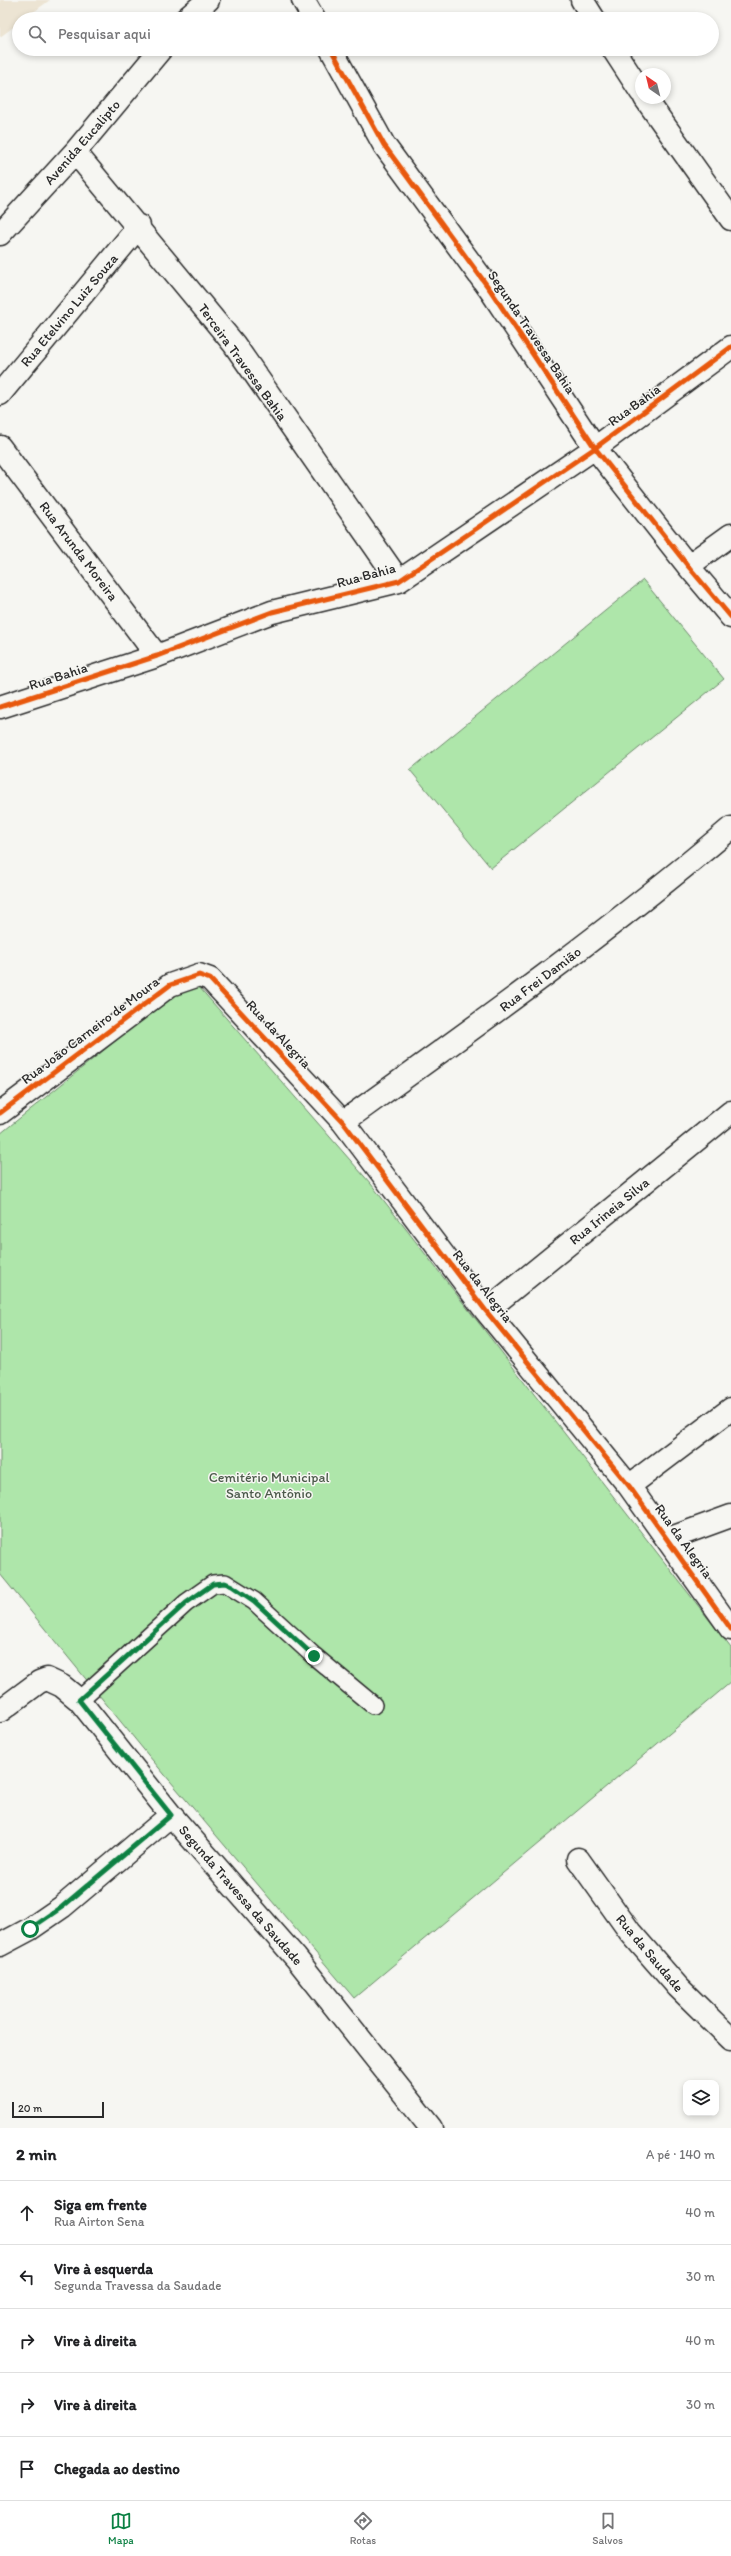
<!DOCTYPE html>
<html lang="pt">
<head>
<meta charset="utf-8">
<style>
  :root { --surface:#fff; --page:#f2f2f2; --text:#202124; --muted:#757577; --line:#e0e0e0; --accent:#0b8043 }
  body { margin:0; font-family:Itim,sans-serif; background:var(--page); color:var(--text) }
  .controls { position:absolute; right:12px; bottom:12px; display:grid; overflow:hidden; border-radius:8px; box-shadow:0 2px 6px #0003 }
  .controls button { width:36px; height:36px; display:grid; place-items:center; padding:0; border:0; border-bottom:1px solid var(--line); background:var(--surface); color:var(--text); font:20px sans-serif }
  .compass { position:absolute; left:635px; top:68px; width:36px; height:36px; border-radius:50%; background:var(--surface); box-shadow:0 2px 6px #0003; rotate:325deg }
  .scale { position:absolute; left:12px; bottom:10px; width:92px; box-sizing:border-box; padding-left:4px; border:2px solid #2b2b2b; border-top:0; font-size:11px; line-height:14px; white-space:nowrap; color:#2b2b2b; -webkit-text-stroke:3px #f6f6f2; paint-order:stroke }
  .stop { position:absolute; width:12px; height:12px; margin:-9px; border:3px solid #0b8043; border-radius:50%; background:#fff }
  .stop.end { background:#0b8043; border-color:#fff; box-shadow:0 1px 4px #0008 }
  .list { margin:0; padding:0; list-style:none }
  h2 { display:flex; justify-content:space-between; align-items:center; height:52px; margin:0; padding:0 16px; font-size:17px }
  h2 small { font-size:13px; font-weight:400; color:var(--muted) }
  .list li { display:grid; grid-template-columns:26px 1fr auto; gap:12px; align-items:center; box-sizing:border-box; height:64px; padding:0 16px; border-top:1px solid var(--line) }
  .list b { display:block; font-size:15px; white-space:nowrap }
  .list p { margin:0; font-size:13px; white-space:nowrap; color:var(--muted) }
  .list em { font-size:13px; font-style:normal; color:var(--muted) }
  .icon { flex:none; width:22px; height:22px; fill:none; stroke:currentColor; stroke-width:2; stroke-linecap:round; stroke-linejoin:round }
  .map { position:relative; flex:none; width:731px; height:2128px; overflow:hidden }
  .search { position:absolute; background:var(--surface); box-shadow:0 2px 6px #0003; left:12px; right:12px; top:12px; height:44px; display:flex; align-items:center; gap:10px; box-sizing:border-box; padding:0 14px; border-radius:22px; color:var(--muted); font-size:15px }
  .sheet { height:372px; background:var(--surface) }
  nav { display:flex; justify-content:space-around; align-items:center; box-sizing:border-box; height:56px; border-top:1px solid var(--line); background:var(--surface); font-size:11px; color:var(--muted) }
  nav a { display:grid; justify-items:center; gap:2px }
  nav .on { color:var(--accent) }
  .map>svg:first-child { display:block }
  .built { fill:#ece4d3 }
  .green { fill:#aee6aa; stroke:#6c886a }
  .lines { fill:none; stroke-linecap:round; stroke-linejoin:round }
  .service-casing { stroke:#2b2b2b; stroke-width:20 }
  .minor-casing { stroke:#2b2b2b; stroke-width:25 }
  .service { stroke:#f6f6f2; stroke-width:17 }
  .minor { stroke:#f6f6f2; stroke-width:22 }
  .cycleway-casing { stroke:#f6f6f2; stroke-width:8 }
  .cycleway { stroke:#e8590c; stroke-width:5 }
  .route { stroke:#0b8043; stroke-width:5 }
  .labels { text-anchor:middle; stroke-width:3; stroke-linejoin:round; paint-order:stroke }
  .street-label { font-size:14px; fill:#2b2b2b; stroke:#f6f6f2 }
  .park-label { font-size:14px; fill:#4c5a4b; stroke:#f6f6f2 }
</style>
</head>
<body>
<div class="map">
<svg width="731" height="2128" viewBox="0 0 731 2128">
  <rect width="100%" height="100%" fill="#f6f6f2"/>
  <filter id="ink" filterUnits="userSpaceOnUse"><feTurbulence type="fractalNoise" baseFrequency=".025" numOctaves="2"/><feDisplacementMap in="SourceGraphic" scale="8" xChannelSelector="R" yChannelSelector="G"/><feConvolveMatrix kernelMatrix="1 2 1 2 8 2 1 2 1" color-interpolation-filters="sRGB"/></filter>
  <g filter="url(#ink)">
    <path class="built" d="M0 0H50L24 19H19V23L0 37Z"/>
    <path class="green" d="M643 580 724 679 491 868 410 770Z
      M192 979 371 1184 731 1648V1682L354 1998 148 1755 0 1574V1134Z"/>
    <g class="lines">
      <defs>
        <path id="service" d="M79 1700 186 1603 213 1584 225 1583 254 1601 314 1656 373 1705"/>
        <path id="minor" d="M303 0 314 19
          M582 0 594 19
          M186 19 208 0
          M331 49 384 145 491 291 595 448 688 566 731 617
          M613 49 641 92
          M645 98 731 219
          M75 152 234 344 399 581
          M0 234 75 152 161 49
          M0 394 139 226
          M0 447 157 656
          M688 566 731 535
          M0 707 157 656 272 612 399 581 595 448 731 347
          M0 1113 170 985 199 975 210 979 343 1122 486 1311 629 1486 731 1629
          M343 1122C475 1027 607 933 731 828
          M486 1311 731 1112
          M629 1486 731 1409
          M668 1539 731 1516
          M0 1711 39 1682 47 1679 62 1686 79 1700 171 1815 296 1958 431 2128
          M578 1859 630 1932 678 1987 731 2039
          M0 1945 30 1929 62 1907 171 1815"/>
      </defs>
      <use href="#service" class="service-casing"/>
      <use href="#minor" class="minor-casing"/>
      <use href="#service" class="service"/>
      <use href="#minor" class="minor"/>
      <defs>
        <path id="cycleway" d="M331 49 384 145 491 291 595 448 688 566 731 617
          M0 707 157 656 272 612 399 581 595 448 731 347
          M0 1113 170 985 199 975 210 979 343 1122 486 1311 629 1486 731 1629"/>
      </defs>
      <use href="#cycleway" class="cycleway-casing"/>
      <use href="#cycleway" class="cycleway"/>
    </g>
  </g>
  <g class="lines" filter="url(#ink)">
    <path class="route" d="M30 1929 62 1907 171 1815 79 1700 186 1603 213 1584 225 1583 232 1586 254 1601 314 1656"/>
  </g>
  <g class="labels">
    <g class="street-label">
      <text transform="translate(82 142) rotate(-49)" y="5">Avenida Eucalipto</text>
      <text transform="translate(69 310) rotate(-50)" y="5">Rua Etelvino Luiz Souza</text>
      <text transform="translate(532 332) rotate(56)" y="5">Segunda Travessa Bahia</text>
      <text transform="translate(243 362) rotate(54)" y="5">Terceira Travessa Bahia</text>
      <text transform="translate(634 405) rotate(-36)" y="5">Rua Bahia</text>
      <text transform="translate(79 551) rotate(53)" y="5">Rua Arunda Moreira</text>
      <text transform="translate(366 575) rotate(-15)" y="5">Rua Bahia</text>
      <text transform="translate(58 676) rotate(-18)" y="5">Rua Bahia</text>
      <text transform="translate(540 979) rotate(-37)" y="5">Rua Frei Damião</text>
      <text transform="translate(90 1030) rotate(-37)" y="5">Rua João Carneiro de Moura</text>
      <text transform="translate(279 1034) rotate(47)" y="5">Rua da Alegria</text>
      <text transform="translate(609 1211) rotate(-39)" y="5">Rua Irineia Silva</text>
      <text transform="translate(483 1286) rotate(52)" y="5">Rua da Alegria</text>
      <text transform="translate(684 1541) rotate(54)" y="5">Rua da Alegria</text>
      <text transform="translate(241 1895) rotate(49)" y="5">Segunda Travessa da Saudade</text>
      <text transform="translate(650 1953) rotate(50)" y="5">Rua da Saudade</text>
    </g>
    <g class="park-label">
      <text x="269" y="1482">Cemitério Municipal<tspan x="269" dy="16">Santo Antônio</tspan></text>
    </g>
  </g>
</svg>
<div class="controls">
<button><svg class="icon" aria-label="layers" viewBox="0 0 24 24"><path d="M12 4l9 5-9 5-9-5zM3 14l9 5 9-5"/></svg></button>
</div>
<svg class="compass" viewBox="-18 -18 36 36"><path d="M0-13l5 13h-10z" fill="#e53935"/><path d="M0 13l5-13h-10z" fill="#757577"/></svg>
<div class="scale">20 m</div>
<div class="stop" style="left:30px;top:1929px"></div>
<div class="stop end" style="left:314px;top:1656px"></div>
<div class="search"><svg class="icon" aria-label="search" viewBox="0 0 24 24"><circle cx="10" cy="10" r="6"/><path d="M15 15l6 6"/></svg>Pesquisar aqui</div>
</div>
<section class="sheet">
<h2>2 min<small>A pé · 140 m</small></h2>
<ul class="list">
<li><svg class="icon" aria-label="ahead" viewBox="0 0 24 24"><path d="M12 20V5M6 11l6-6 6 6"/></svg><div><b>Siga em frente</b><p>Rua Airton Sena</p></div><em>40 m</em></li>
<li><svg class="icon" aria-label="left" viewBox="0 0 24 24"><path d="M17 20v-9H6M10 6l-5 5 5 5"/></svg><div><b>Vire à esquerda</b><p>Segunda Travessa da Saudade</p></div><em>30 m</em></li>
<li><svg class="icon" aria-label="right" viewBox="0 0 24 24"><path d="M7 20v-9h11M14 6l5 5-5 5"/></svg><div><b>Vire à direita</b></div><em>40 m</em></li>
<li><svg class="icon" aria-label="right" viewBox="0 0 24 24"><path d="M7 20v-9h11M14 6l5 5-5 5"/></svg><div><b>Vire à direita</b></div><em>30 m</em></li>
<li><svg class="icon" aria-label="arrive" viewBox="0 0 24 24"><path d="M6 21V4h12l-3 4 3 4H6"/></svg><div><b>Chegada ao destino</b></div></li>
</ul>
</section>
<nav>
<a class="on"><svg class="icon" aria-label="map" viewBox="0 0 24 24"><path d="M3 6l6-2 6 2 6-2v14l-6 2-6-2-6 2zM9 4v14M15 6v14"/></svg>Mapa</a>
<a><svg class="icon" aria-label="directions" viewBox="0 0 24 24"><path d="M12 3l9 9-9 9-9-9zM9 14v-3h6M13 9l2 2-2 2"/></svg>Rotas</a>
<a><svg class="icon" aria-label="saved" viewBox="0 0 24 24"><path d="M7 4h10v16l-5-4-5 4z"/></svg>Salvos</a>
</nav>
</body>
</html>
